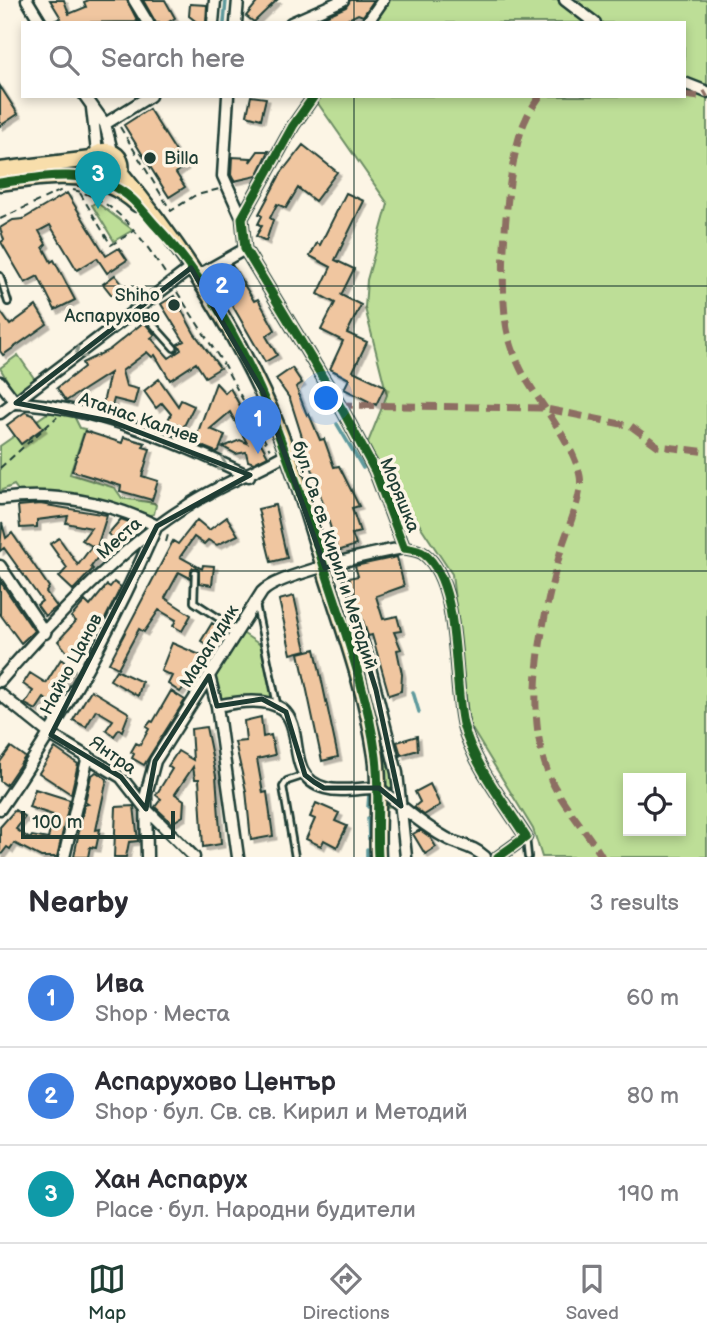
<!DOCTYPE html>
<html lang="en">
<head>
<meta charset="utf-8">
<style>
  :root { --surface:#fff; --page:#f7f7f7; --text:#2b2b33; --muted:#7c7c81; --line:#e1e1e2; --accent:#1f3d34 }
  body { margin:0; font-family:"Balsamiq Sans",sans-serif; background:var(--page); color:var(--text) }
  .controls { position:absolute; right:21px; bottom:21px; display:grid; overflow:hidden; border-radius:0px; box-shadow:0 4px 10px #0003 }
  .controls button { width:63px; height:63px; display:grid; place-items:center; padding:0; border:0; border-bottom:2px solid var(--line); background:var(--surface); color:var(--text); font:35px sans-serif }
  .scale { position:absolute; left:21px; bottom:18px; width:154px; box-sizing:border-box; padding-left:7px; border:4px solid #1f3d34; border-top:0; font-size:19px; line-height:24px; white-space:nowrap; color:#1f3d34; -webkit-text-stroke:5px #fcf5e5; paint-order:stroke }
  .you { position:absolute; left:327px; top:399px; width:24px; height:24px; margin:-18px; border:5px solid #fff; border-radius:50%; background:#1a73e8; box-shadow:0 0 0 10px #1a73e833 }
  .badge { display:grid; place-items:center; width:46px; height:46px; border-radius:50%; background:var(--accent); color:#fff; font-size:23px; font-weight:700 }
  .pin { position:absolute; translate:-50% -58px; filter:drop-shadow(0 2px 4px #0008) }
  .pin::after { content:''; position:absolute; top:37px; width:24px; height:21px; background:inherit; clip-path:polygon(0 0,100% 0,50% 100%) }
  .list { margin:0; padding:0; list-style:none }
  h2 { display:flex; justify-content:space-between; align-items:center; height:91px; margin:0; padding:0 28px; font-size:30px }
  h2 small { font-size:23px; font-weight:400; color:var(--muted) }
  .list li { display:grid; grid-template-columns:46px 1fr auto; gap:21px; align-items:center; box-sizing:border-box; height:98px; padding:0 28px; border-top:2px solid var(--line) }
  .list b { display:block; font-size:26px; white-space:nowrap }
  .list p { margin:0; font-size:23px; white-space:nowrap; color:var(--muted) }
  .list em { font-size:23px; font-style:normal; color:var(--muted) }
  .icon { flex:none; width:38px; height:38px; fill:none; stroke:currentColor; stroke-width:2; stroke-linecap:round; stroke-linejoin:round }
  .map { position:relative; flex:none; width:707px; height:857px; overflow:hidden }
  .search { position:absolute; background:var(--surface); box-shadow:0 4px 10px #0003; left:21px; right:21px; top:21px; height:77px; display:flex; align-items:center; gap:18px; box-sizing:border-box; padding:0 24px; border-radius:0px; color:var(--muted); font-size:26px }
  .sheet { height:385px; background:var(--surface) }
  nav { display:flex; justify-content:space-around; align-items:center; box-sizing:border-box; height:98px; border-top:2px solid var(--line); background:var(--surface); font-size:19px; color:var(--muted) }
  nav a { display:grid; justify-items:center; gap:4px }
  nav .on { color:var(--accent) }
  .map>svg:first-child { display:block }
  .green { fill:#bdde97; stroke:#6e8e66; stroke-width:2; fill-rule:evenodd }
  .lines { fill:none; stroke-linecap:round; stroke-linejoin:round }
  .stream { stroke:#5e9a9d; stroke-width:3.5 }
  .building { fill:#f0c6a0; stroke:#1f3d34; stroke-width:2; filter:url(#shadow) }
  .lane-casing { stroke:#1f3d34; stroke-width:10 }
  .street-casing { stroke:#1f3d34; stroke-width:15 }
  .primary-casing { stroke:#1f3d34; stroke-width:19 }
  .path { stroke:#1f3d34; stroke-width:2; stroke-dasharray:7 5; stroke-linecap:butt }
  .lane { stroke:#fcf5e5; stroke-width:4.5 }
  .street { stroke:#fcf5e5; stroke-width:10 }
  .primary { stroke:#f8deab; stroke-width:14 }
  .quiet { stroke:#8d6e63; stroke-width:7; stroke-dasharray:14 7; stroke-linecap:butt }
  .cycleway-casing { stroke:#fcf5e5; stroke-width:13 }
  .cycleway { stroke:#1b5e20; stroke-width:9 }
  .oneway { stroke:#8e998c }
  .marked { fill:none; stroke:#1f3d34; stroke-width:5; stroke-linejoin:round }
  .grid { fill:none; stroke:#1f3d34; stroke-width:2; stroke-opacity:0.55 }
  .poi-dot { fill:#1f3d34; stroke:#fcf5e5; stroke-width:2.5 }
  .labels { text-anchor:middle; stroke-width:7; stroke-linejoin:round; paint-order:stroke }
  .poi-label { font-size:18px; fill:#1f3d34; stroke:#fcf5e5; text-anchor:start }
  .street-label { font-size:18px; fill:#1f3d34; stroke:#fcf5e5 }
</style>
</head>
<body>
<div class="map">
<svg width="707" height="857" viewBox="0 0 707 857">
  <defs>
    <filter id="shadow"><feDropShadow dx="3.5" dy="3.5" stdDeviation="0" flood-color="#0004"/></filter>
  </defs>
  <rect width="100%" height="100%" fill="#fcf5e5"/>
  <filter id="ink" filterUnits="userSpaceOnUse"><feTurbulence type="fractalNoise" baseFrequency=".0143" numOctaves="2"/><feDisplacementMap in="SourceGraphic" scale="14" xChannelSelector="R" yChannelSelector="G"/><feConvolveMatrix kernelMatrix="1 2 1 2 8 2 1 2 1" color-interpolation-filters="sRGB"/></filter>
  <g filter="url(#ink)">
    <path class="green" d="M386 0H707V857H542L533 829 469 724 452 574 367 445 387 395 365 308 367 280 388 204 317 102 321 96H684V23H371ZM628 778H681V831H628Z
      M96 202 133 230 114 241 92 205Z
      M18 355 36 381 16 395 0 368Z
      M54 412 74 416 80 428 85 429 70 474 115 488 122 498 154 503 156 505 154 514 147 516 78 494 20 493 14 485 0 491V446L46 414Z
      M337 564 367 656 401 806 381 807 376 755 325 568Z
      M238 630 265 648 277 704 217 706 209 676Z"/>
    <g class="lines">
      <path class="stream" d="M224 23 226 0
        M337 424 363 468
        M413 692 419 712
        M368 807 369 794
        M368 818 369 839
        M367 857V849"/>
    </g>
    <path class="building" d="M50 0H64L69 14 86 7 84 2 89 0H127L138 22 49 23 61 18Z
      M143 0H165L175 18 167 23H156Z
      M259 0H277L254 22 246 16Z
      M350 0H374L363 16 358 14 340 23H310L346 7Z
      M190 4 207 5 206 23H198L189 16Z
      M0 86 18 114 0 126Z
      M251 96 266 98 261 119 247 115Z
      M149 109 185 166 176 173 185 187 169 197 124 125Z
      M303 145 337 172 315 201 298 188 286 208 277 204 270 218 273 220 266 241 256 236 262 226 258 224 262 216 259 214 281 173Z
      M258 151H269L257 176 234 181 231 175 232 157 251 158 250 162Z
      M67 193 106 256 119 248 127 260 107 273 97 258 77 270 50 225 39 231 46 244 43 247 51 262 54 260 75 300 55 310 38 276 25 283 1 242 4 240 0 228 13 220 23 219Z
      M346 193 364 201 335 260 354 269 341 295 361 305 347 333 367 342 353 371 385 386 376 405 344 389 349 379 330 369 343 341 321 330 335 303 318 294 331 267 310 256 317 243 320 245Z
      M232 265 254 301 258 299 275 330 266 336 277 355 265 362 216 277Z
      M115 275 127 290 115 299 103 284Z
      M174 296 194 333 220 368 205 377 196 363 170 380 155 355 152 357 147 352 122 371 126 386 138 389 134 404 114 399 112 406 103 403 110 373 66 401 57 388 84 367 82 363 109 350 144 322 155 335 151 338 169 358 181 350 178 344 184 341 161 304Z
      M36 306 47 324 3 355 0 351V311L10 325Z
      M292 368 302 383 296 387 307 415 309 414 320 440 324 439 334 467 339 466 359 506 352 508 360 532 352 534 356 545 338 551 290 399 276 379Z
      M159 379 178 406 181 400 194 406 183 428 168 420 171 414 162 403 156 408 144 391Z
      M216 383 225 393 230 388 268 456 254 463 248 461 246 452 236 454 223 447 240 440 247 443 230 412 210 429 225 435 219 450 216 452 194 443Z
      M25 412 33 415 43 428 21 444 7 425Z
      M85 431 122 443 124 437 145 443 143 447 150 449 142 476 158 481 152 500 120 491 121 486 72 471Z
      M40 504 107 515 97 547 104 548 91 567 93 569 73 590 59 577 67 568 50 544 59 538 78 565 92 546 82 540 91 528 66 523 68 516 37 520V527L20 528 18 506Z
      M275 505 287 558 271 562 258 509Z
      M227 517 238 535 217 545 208 540 204 544 194 537 180 557 202 569 203 565 214 566 212 585 199 583V570L193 568 190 578 179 572 165 598 191 615 182 631 173 626 176 620 159 610 144 632 139 629 118 668 109 663 173 541 178 544 197 520 209 530Z
      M121 519 134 524 121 545 108 534Z
      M2 523 6 538 12 533 49 587 46 592 57 607 45 616 37 605 42 601 4 548 0 551Z
      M397 557 404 586 376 596 383 619 397 616 401 631 394 632 401 649 397 650 402 674 401 691 389 695 372 635 368 636 349 578 358 576 355 566Z
      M0 581 34 631 21 643 0 614Z
      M114 582 121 587 106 617 71 657 58 641 76 621 71 617 85 601 90 606 107 585 110 587Z
      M294 596 306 650 291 654 279 600Z
      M212 623 227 633 221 643 213 638 209 646 201 641Z
      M172 643 207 658 180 692 168 684 172 676 161 671Z
      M315 649 338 757 322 761 299 653Z
      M61 659 74 670 50 703 44 698 36 710 25 704 33 691 23 684 30 673 46 683Z
      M116 670 142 682 138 696 110 680Z
      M91 690 129 713 122 731 119 729 114 736 106 730 113 720 96 710 86 727 73 720Z
      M171 691 185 700 144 765 132 758 134 754 131 752 136 743 140 745 149 729 146 727 151 721 153 722Z
      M261 717 263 737 271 735 275 755 257 759 263 793 267 792 273 836 251 840 246 791 235 742 246 741 244 721Z
      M206 727 216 776 221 844 203 847 199 779H195L193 767 175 794 184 800 183 816 172 823 155 807 161 799 156 795 172 769 168 766 178 751 193 760 191 729Z
      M417 736 418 750 401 755 397 742Z
      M11 747 25 757 6 785 0 781V762Z
      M55 748 78 764 71 794 39 773Z
      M96 772 107 779 96 830 100 829 96 848 90 847 88 857H74L84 805 88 804 85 802 91 776Z
      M430 784 440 805 424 815 414 807 420 802 415 792Z
      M35 789 70 800 57 857H41L14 843 10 849 7 847 0 856V827L15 810 25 817 16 829 30 839 32 836 48 839 53 815 29 807Z
      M316 803 339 813 335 821 347 826 337 847 324 840 321 846 306 839 315 819 310 817Z
      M134 806 138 841 129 842 126 857H114L116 807Z
      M420 830 430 837 436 847 425 854 413 834Z"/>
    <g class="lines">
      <defs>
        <path id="lane" d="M0 276 8 302
          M140 310 174 348
          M195 572 194 602 237 630
          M256 605 277 704
          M526 838 528 857
          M295 857 283 787 287 781 305 775"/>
        <path id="street" d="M27 0 41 23
          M134 0 148 23
          M565 0 595 23
          M213 23 215 0
          M236 23 238 0
          M291 23 343 0
          M367 23 383 0
          M684 83 707 92
          M85 96 105 124 112 151
          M228 96 223 176 242 218
          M314 96 293 126 242 218 245 249 343 411 375 471 404 548C410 549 419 550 424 554 461 582 453 681 463 724 472 762 505 804 526 837L498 857
          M92 108 97 152
          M105 124 150 96
          M197 276 245 249
          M0 382 16 403
          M16 403C95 406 178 442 249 476
          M0 413 191 268
          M0 499C55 492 107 501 157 526
          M337 564 367 656 397 773 406 857
          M0 566 45 633
          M209 676 217 706 238 857
          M0 681C51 622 121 547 187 506 218 485 254 473 286 454
          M0 694 51 735 121 777 146 809 194 857
          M217 706C337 680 266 772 325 788 342 793 362 787 379 788 401 806 421 824 446 838 460 846 472 845 485 857
          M0 809C61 721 112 628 155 530
          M64 857 88 756
          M147 857 146 794 155 761 262 592C277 575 377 552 404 548"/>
        <path id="primary" d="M0 170 91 159
          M121 173C176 240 225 313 262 392 290 450 308 515 327 577 346 636 367 695 376 756 381 790 376 823 378 857
          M94 180 89 163C101 138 133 156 117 179
          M0 183C52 176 95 167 137 204"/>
      </defs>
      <use href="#lane" class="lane-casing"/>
      <use href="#street" class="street-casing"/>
      <use href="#primary" class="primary-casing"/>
      <path class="path" d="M120 127 171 211 194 196 219 189
        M73 190C118 200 143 240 167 276
        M80 193 111 245 134 231
        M0 219 62 190
        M177 292 224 365 270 450
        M0 468 57 417
        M166 542 169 531"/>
      <use href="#lane" class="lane"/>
      <use href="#street" class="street"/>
      <use href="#primary" class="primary"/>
      <path class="quiet" d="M684 95 700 97 707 93
        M540 96C535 104 529 111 526 119 506 159 498 284 507 329 510 344 518 366 526 379 542 406 573 443 580 476 584 495 564 536 559 557 541 624 521 716 552 782 565 808 587 831 602 857
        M339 405 542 408 631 426 658 446 707 452"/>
      <defs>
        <path id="cycleway" d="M314 96 293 126 242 218 245 249 343 411 375 471 404 548C410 549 419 550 424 554 461 582 453 681 463 724 472 762 505 804 526 837L498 857
          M0 183C41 177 86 167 123 192 136 200 145 214 156 226 247 323 288 454 328 579 347 637 368 696 376 757 380 790 376 823 378 857"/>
      </defs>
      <use href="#cycleway" class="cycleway-casing"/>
      <use href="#cycleway" class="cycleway"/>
    </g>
    <defs><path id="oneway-chevron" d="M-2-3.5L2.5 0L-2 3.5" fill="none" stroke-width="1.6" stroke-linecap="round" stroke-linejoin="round" transform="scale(1.75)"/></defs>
    <g class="oneway">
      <use href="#oneway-chevron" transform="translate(79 354) rotate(142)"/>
      <use href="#oneway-chevron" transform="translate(223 465) rotate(22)"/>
    </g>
  </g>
  <path class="marked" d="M191 268 263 392 325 568 337 564 376 690 401 806 379 788H324L314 782 305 775 286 712 262 699 217 706 209 676 155 761 146 809 121 777 51 735 157 526 250 475 110 421 16 403Z"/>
  <path class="grid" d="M354 0V23M354 96V857M0 286H707M0 571H707"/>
  <g class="poi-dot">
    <circle cx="150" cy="158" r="7"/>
    <circle cx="174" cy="305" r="7"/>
  </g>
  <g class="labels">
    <g class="poi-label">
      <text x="164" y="164">Billa</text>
      <text x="160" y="301" text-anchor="end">Shiho<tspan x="160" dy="21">Аспарухово</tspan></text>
    </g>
    <g class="street-label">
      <text transform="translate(139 418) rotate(19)" y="6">Атанас Калчев</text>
      <text transform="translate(400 495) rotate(68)" y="6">Моряшка</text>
      <text transform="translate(119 538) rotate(-42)" y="6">Места</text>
      <text transform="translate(335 555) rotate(72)" y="6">бул. Св. св. Кирил и Методий</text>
      <text transform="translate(209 646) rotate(-58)" y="6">Марагидик</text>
      <text transform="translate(71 664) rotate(-62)" y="6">Найчо Цанов</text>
      <text transform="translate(113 755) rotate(35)" y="6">Янтра</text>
    </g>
  </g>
</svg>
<div class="controls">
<button><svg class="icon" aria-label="locate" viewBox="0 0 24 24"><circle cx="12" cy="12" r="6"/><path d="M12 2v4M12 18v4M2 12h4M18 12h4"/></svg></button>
</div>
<div class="scale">100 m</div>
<div class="you"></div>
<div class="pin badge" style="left:258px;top:454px;background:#3f7fe0">1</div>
<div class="pin badge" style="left:222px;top:321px;background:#3f7fe0">2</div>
<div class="pin badge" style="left:98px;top:209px;background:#0f9aa8">3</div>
<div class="search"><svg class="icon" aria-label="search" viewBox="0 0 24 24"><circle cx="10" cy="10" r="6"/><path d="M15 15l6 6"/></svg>Search here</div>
</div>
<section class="sheet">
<h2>Nearby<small>3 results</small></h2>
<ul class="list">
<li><span class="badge" style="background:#3f7fe0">1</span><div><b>Ива</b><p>Shop · Места</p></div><em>60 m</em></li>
<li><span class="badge" style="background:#3f7fe0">2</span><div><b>Аспарухово Център</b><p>Shop · бул. Св. св. Кирил и Методий</p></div><em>80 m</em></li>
<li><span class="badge" style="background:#0f9aa8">3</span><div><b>Хан Аспарух</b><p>Place · бул. Народни будители</p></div><em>190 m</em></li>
</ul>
</section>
<nav>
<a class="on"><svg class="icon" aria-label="map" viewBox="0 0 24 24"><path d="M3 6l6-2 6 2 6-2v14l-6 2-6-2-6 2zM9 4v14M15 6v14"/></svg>Map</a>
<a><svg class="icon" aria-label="directions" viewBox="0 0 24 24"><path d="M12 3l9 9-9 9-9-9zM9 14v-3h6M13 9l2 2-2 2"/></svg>Directions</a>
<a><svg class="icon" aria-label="saved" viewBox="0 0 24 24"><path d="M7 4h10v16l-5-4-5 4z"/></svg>Saved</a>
</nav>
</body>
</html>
